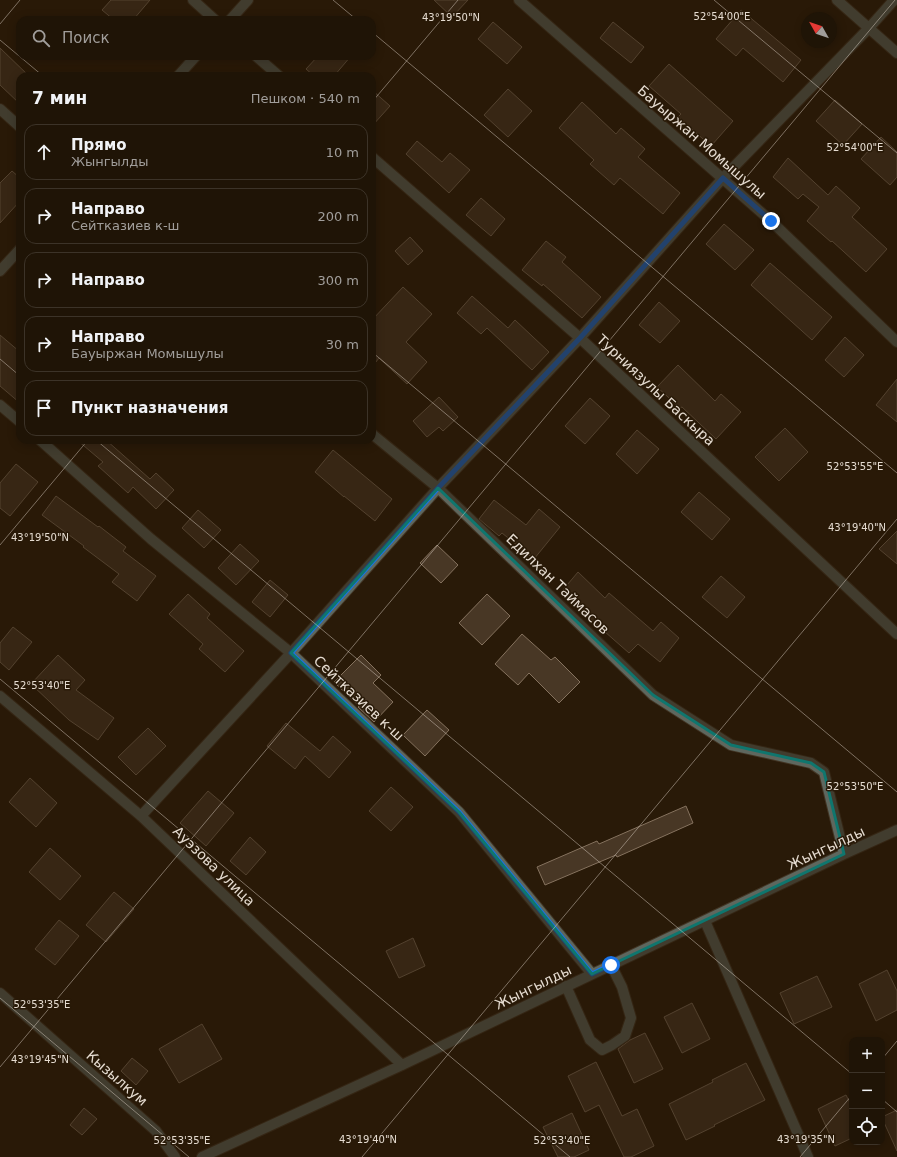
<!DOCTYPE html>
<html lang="ru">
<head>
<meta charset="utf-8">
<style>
  :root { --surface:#1f1406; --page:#2c2114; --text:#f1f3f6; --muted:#a19e9b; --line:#3c3328 }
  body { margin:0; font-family:"DejaVu Sans",sans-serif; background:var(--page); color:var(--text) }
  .controls { position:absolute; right:12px; bottom:12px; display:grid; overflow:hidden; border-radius:8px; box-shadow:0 2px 10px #0003 }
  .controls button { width:36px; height:36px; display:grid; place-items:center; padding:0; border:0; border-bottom:1px solid var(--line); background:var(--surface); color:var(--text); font:20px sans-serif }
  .compass { position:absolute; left:801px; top:12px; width:36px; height:36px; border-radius:50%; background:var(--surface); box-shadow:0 2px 10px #0003; rotate:310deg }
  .stop { position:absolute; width:12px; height:12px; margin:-9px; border:3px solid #1a73e8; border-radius:50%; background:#fff }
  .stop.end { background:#1a73e8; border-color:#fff; box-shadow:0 1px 4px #0008 }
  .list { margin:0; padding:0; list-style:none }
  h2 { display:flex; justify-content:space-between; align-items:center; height:52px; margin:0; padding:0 16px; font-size:17px }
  h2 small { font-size:13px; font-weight:400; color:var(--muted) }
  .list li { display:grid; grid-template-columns:26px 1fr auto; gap:12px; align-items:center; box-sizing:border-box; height:56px; margin:0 8px 8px; padding:0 8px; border:1px solid var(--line); border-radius:12px }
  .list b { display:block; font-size:15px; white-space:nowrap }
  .list p { margin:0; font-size:13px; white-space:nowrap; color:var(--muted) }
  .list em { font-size:13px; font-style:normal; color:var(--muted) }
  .icon { flex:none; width:22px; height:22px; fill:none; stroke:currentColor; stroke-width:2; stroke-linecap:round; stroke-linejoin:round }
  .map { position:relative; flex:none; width:897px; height:1157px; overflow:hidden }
  .search { position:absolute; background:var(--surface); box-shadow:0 2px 10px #0003; left:16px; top:16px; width:360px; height:44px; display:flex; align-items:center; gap:10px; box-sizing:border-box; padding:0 14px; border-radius:12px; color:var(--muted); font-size:15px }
  .panel { position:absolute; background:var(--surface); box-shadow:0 2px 10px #0003; left:16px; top:72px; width:360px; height:372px; border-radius:12px }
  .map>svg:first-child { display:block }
  .building { fill:#483725; stroke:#85725e }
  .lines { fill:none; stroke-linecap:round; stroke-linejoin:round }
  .minor-casing { stroke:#433524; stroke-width:12 }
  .minor { stroke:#5e675e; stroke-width:10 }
  .route { stroke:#1a73e8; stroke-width:5 }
  .marked { fill:none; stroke:#0f766e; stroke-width:3; stroke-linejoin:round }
  .ticks { fill:none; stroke:#e6dcd1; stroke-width:1; stroke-opacity:0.45 }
  .labels { text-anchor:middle; stroke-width:3; stroke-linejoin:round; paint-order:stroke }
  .street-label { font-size:14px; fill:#e6dcd1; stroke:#291a08 }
  .ticks-label { font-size:10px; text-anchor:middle; fill:#e6dcd1; stroke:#291a08; stroke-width:3; stroke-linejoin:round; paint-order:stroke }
</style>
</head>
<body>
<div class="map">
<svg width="897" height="1157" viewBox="0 0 897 1157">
  <rect width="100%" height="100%" fill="#291a08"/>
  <path class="building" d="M111 0H150L133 20H114L102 10Z
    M434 0H468L452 17Z
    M741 10 801 60 783 82 743 48 736 56 716 39Z
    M493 22 522 47 507 64 478 39Z
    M613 22 644 47 631 63 600 38Z
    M0 48 29 76H20V104L0 85Z
    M318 56H351L334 76H314L306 69Z
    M669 64 733 121 711 146 678 117 681 114 649 86Z
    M508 89 532 111 508 137 484 115Z
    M372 90 390 106 372 126Z
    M835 100 862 124 843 145 816 121Z
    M582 102 616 134 621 128 645 149 638 157 680 193 663 214 620 178 614 185 590 164 594 160 559 128Z
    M881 137 897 152V177L890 185 861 159Z
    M417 141 442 162 450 153 470 170 449 193 406 154Z
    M788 158 828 195 836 186 860 208 852 217 887 249 866 272 832 241 831 242 807 221 819 207 803 194 798 199 773 177Z
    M12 171 20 178V201L0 223V183Z
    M481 198 505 219 491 236 466 215Z
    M724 224 754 250 735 270 706 244Z
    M410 237 423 251 408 265 395 251Z
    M546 241 566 257 562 262 601 297 582 318 543 284 542 286 522 270Z
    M770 263 832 317 812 340 751 285Z
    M403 287 432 314 406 342 427 362 407 384 379 358 372 367V320Z
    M472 296 508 328 515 320 549 352 532 370 487 328 481 334 457 313Z
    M659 302 680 321 660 343 639 325Z
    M0 335 20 352V403L0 386Z
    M845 337 864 355 844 377 825 360Z
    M678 365 715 401 721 394 741 412 716 439 682 407 680 408 657 387Z
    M897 379V422L876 405Z
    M439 397 458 417 443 431 439 427 427 437 413 421Z
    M590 398 610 416 585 444 565 426Z
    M785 428 808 452 779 481 755 457Z
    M637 430 659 449 637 474 616 454Z
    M77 440H106L150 479 156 473 174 490 156 509 133 487 128 493 98 466 103 462Z
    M333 450 392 499 375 521 344 496V497L315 472Z
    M16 464 38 482 10 516 0 508V483Z
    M699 492 730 519 712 540 681 512Z
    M56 496 98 527 99 526 126 547 123 551 156 576 137 601 112 582 119 574 83 547 84 546 42 515Z
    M494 500 526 525 539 509 560 527 534 559 502 533 499 536 479 519Z
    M198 510 221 530 204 548 182 528Z
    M897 531V564L879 549Z
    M240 544 259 561 236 585 218 568Z
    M437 545 458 565 441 583 420 563Z
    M578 572 605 598 609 593 653 631 661 622 679 638 660 662 638 644 629 653 588 617 589 616 562 591Z
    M721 576 745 597 727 618 702 597Z
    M270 580 288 595 270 617 252 602Z
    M188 594 210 614 207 618 244 651 225 672 199 649 203 644 169 614Z
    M487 594 510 616 482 645 459 623Z
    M13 627 32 642 9 670 0 662V643Z
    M522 634 551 660 555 657 580 682 559 703 529 673 518 685 495 664Z
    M58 655 85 680 76 690 114 718 98 740 69 720 31 684Z
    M361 655 381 675 373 683 393 702 374 722 358 707 359 706 334 682Z
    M427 710 449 730 425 756 403 735Z
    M286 723 320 751 333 736 351 752 329 778 305 756 295 769 267 746Z
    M148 728 166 746 136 775 118 757Z
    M30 778 57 803 36 827 9 802Z
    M391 787 413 807 391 831 369 811Z
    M208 791 234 813 206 846 180 823Z
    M686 806 693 823 617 857 616 855 545 885 537 867 597 841 599 844Z
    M250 837 266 852 246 875 230 861Z
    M50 848 81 876 60 900 29 872Z
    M114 892 134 909 106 942 86 925Z
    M59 920 79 936 55 965 35 949Z
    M413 938 425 966 399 978 386 951Z
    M887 970 897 991V1010L876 1021 859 984Z
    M817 976 832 1007 794 1024 780 993Z
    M692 1003 710 1039 682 1053 664 1017Z
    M202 1024 222 1059 179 1083 159 1049Z
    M645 1033 663 1069 634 1083 618 1049 630 1040Z
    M132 1058 148 1071 136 1085 121 1071Z
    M596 1062 622 1116 637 1109 654 1146 631 1157H624L599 1105 585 1112 568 1076Z
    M746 1063 765 1100 714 1125 715 1126 686 1140 669 1104 713 1082 712 1080Z
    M846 1095 852 1107V1138L835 1146 818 1109Z
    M84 1108 97 1119 82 1135 70 1125Z
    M897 1110V1151L882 1118V1117Z
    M572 1113 589 1150 574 1157H558L543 1127Z"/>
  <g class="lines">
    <defs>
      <path id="minor" d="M193 0 215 20
        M519 0 771 221 897 342
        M837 0 897 53
        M230 20 248 0
        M256 56 279 76
        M178 76 196 56
        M0 109 20 127
        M372 157 580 338 897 634
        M0 271 20 249
        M0 405 20 422
        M372 434 438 488 653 695 731 745 811 763 824 772 844 854
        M40 440 151 539 291 653 459 812 592 974
        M0 696 141 816 402 1065
        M141 816 291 653 438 488 580 338 723 178 869 28 894 0
        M705 921 808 1157
        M566 986 590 1040 602 1050 612 1045 625 1036 631 1018 622 987 611 965
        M0 993 156 1131 175 1157
        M202 1157 402 1065 844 854 897 830"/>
    </defs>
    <use href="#minor" class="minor-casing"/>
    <use href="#minor" class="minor"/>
  </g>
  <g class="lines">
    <path class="route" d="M611 965 592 974 459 812 291 653 438 488 580 338 723 178 771 221"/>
  </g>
  <path d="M0 0H897V1157H0ZM438 488 653 695 731 745 811 763 824 772 844 854 592 974 459 812 291 653Z" fill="#291a08" fill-opacity=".55" fill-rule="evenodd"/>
  <path class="marked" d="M438 488 653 695 731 745 811 763 824 772 844 854 592 974 459 812 291 653Z"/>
  <path class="ticks" d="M333 0 357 20M714 0 897 153M0 24 20 0M372 32 897 473M0 40 43 76M372 102 458 0M372 352 897 792M0 359 20 376M96 440 852 1074M0 545 88 440M0 679 570 1157M0 998 189 1157M882 1059 897 1041M0 1067 895 0M882 1099 897 1112M362 1157 897 519M800 1157 852 1095"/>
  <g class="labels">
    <g class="street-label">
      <text transform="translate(702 142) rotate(41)" y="5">Бауыржан Момышулы</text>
      <text transform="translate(656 390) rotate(43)" y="5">Турниязулы Баскыра</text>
      <text transform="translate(558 584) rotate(44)" y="5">Едилхан Таймасов</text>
      <text transform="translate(359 698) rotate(43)" y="5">Сейтказиев к-ш</text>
      <text transform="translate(826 848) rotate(-25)" y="5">Жынгылды</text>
      <text transform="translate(214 866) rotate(44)" y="5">Ауэзова улица</text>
      <text transform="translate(533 987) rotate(-26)" y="5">Жынгылды</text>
      <text transform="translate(117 1078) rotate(41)" y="5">Кызылкум</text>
    </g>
  </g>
  <g class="ticks-label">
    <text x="722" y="20">52°54'00"E</text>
    <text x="451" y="21">43°19'50"N</text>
    <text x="855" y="151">52°54'00"E</text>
    <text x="855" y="470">52°53'55"E</text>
    <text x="857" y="531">43°19'40"N</text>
    <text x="40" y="541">43°19'50"N</text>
    <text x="42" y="689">52°53'40"E</text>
    <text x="855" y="790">52°53'50"E</text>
    <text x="42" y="1008">52°53'35"E</text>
    <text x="40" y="1063">43°19'45"N</text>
    <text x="368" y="1143">43°19'40"N</text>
    <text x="806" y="1143">43°19'35"N</text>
    <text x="182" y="1144">52°53'35"E</text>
    <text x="562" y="1144">52°53'40"E</text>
  </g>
</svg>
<div class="controls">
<button>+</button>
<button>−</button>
<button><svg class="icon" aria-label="locate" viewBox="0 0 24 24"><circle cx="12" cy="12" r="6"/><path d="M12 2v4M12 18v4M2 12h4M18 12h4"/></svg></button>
</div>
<svg class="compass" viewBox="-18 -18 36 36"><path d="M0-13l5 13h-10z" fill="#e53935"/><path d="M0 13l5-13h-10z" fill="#a19e9b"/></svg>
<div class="stop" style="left:611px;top:965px"></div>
<div class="stop end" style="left:771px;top:221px"></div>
<div class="search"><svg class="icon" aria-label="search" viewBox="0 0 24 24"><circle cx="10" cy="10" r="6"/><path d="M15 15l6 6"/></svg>Поиск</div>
<section class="panel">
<h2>7 мин<small>Пешком · 540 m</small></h2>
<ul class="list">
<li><svg class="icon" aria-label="ahead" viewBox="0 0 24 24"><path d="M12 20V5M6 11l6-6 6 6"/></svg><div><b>Прямо</b><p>Жынгылды</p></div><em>10 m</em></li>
<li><svg class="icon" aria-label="right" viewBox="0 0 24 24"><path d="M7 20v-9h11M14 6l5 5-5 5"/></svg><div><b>Направо</b><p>Сейтказиев к-ш</p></div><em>200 m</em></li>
<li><svg class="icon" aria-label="right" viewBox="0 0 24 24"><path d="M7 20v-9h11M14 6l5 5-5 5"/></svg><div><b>Направо</b></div><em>300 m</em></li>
<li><svg class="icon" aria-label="right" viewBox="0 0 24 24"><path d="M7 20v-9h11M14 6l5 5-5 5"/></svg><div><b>Направо</b><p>Бауыржан Момышулы</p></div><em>30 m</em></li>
<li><svg class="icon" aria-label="arrive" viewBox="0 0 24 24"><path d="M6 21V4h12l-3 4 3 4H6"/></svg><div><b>Пункт назначения</b></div></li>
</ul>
</section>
</div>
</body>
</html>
